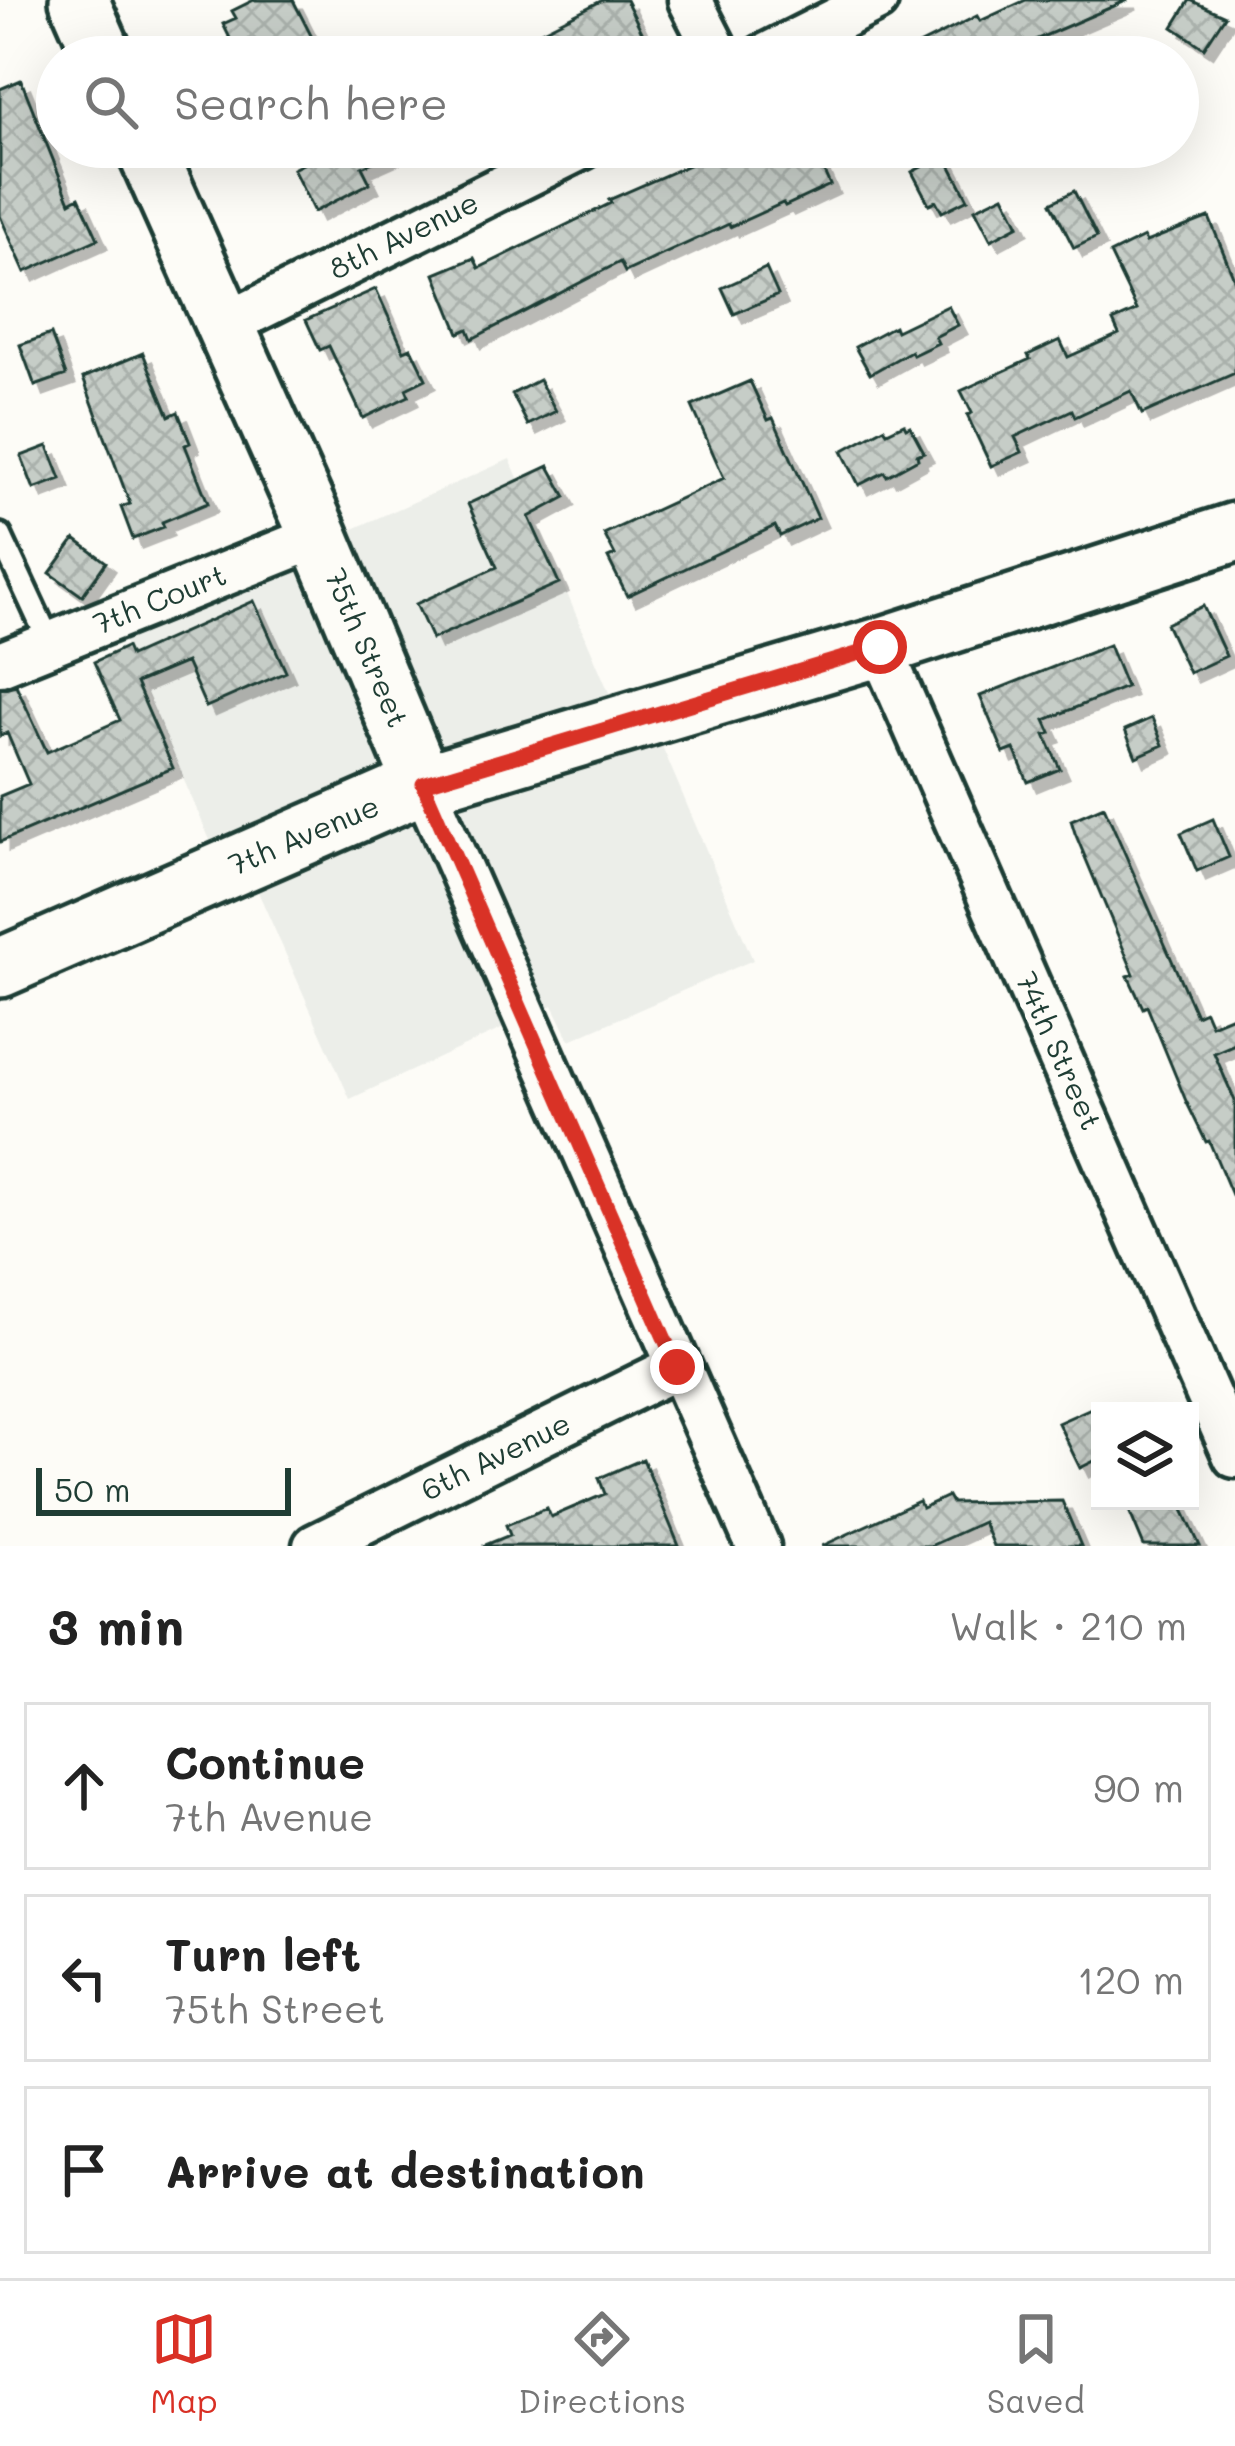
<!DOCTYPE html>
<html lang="en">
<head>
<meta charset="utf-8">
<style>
  :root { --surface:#fff; --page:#f6f6f6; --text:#222; --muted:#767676; --line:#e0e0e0; --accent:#d93025 }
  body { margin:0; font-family:Mali,sans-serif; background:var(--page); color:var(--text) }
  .controls { position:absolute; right:36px; bottom:36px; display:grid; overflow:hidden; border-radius:0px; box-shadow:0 12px 48px #0002 }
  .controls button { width:108px; height:108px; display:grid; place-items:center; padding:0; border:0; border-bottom:3px solid var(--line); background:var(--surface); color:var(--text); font:60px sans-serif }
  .scale { position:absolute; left:36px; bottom:30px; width:255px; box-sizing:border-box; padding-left:12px; border:6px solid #1f3d34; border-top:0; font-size:33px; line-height:42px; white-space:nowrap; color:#1f3d34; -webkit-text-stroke:9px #fdfcf7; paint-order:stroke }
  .stop { position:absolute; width:36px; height:36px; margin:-27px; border:9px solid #d93025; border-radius:50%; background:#fff }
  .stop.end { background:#d93025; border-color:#fff; box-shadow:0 3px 12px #0008 }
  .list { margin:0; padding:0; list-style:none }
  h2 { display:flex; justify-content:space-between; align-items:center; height:156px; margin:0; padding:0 48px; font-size:51px }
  h2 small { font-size:39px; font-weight:400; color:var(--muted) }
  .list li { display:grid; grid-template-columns:78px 1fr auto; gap:36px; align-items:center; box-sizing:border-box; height:168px; margin:0 24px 24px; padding:0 24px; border:3px solid var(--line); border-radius:0px }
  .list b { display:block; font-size:45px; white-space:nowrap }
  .list p { margin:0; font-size:39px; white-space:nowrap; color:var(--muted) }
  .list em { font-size:39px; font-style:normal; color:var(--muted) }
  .icon { flex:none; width:66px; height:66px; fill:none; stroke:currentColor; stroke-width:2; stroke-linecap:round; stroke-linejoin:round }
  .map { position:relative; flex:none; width:1235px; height:1546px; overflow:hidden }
  .search { position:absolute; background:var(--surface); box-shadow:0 12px 48px #0002; left:36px; right:36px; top:36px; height:132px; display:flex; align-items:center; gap:30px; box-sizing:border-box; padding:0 42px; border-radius:66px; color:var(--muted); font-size:45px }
  .sheet { height:732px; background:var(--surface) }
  nav { display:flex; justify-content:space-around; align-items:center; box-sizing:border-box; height:168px; border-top:3px solid var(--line); background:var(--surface); font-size:33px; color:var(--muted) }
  nav a { display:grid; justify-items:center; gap:6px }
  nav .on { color:var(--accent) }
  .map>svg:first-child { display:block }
  .built { fill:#eceee9 }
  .building { fill:url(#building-cross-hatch); stroke:#1f3d34; stroke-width:3; filter:url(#shadow) }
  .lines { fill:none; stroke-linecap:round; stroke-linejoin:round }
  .lane-casing { stroke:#1f3d34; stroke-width:30 }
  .street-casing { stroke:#1f3d34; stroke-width:51 }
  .secondary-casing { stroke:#1f3d34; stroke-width:66 }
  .lane { stroke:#fdfcf7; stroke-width:21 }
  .street { stroke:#fdfcf7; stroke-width:42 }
  .secondary { stroke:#fdfcf7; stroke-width:57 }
  .route { stroke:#d93025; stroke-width:15 }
  .labels { text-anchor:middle; stroke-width:12; stroke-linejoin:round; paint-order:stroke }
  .street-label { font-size:30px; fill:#1f3d34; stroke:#fdfcf7 }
</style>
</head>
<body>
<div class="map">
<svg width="1235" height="1546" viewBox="0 0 1235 1546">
  <defs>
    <pattern id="building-cross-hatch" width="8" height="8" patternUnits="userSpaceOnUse" patternTransform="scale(3)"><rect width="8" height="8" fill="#c6cdc7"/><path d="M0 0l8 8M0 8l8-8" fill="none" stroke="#aab1ac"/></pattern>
    <filter id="shadow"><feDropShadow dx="9" dy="9" stdDeviation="0" flood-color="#0004"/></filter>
  </defs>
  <rect width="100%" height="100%" fill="#fdfcf7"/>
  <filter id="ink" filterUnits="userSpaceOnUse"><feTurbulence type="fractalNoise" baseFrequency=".00833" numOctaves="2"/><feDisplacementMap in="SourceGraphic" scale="24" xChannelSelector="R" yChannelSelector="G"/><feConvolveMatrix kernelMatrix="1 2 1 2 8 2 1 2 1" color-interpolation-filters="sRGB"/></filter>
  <g filter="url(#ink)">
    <path class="built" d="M510 459 630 742 656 732 753 960 570 1040 553 1005 350 1099 231 831 210 840 120 633Z"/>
    <path class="building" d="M254 0H293L322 57H239L223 24 236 18 232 11Z
      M603 0H626L644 36 640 38 644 47 623 57H489Z
      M1026 0H1128L1012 50 1016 57H895L977 16 980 21Z
      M1190 0 1225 16 1204 48 1173 27Z
      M21 80 70 202 79 197 98 239 25 272 0 216V89Z
      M337 147H407L362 167 370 183 314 212 293 169Z
      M730 147H813L830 185 785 206 783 203 730 227 729 224 625 272 620 262 472 339 468 329 459 333 435 274 474 258 479 268 611 203 609 200Z
      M945 155 968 199 942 212 936 201 929 204 912 172Z
      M1074 191 1097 237 1074 248 1051 203Z
      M1004 195 1019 225 991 240 975 209Z
      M1209 217 1235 281V373L1142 414 1131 391 1075 417 1072 410 1015 437 1022 452 991 466 967 415 972 413 961 391 1030 359 1028 355 1060 340 1068 357 1119 334 1113 321 1137 310 1110 254 1144 237 1146 242Z
      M766 268 778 295 734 314 722 288Z
      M376 289 404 351 411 348 426 379 406 389 409 396 363 418 329 346 320 350 306 320Z
      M948 306 958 325 935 337 938 343 913 355 911 351 870 374 855 347 894 326 896 331Z
      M51 334 66 375 35 386 20 345Z
      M143 353 169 416 178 412 190 443 185 445 208 503 162 522 164 527 133 539 121 507 130 504 83 378Z
      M539 380 556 411 528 425 512 394Z
      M750 381 768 420 773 418 818 518 780 536 775 526 627 596 608 558 615 555 604 534 724 478 692 406Z
      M904 424 906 428 910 426 924 452 917 455 918 459 887 476 885 472 859 485 842 451 884 428 887 432Z
      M48 446 61 479 34 489 21 456Z
      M549 466 566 497 529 517 559 583 432 639 416 604 497 567 468 504Z
      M75 539 106 562 82 596 50 573Z
      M254 601 286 672 206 707 186 662 136 683 173 768 0 842V796L29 784 7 733 0 736V689L16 685 47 752 120 720 94 662 126 647 130 656Z
      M1203 606 1226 656 1189 673 1166 624Z
      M1109 645 1126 687 1045 720 1051 733 1045 735 1060 769 1028 782 1014 749 1004 753 980 696Z
      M1152 718 1163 745 1136 757 1125 730Z
      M1104 806 1196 1015 1205 1011 1211 1025 1235 1015V1044L1214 1053 1235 1101V1202L1209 1141 1206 1142 1186 1101 1147 1006 1143 1008 1128 976 1134 974 1075 833 1071 820Z
      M1213 819 1229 857 1197 871 1181 833Z
      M1100 1404V1458L1080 1468 1058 1423Z
      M643 1459 679 1546H483L510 1535 506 1525 547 1508 551 1517 605 1494 599 1478Z
      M948 1496 952 1503 1062 1501 1081 1546H993L983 1522 930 1546H822L919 1501 922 1508Z
      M1125 1501H1179L1200 1546H1144Z"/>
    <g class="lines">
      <defs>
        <path id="lane" d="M0 535 50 643"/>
        <path id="street" d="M690 0 719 57
          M763 57 876 0
          M225 325 583 147
          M880 647 1235 1456
          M0 664 319 536
          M423 784 758 1546
          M315 1546 677 1367"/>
        <path id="secondary" d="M79 0 104 57
          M145 147 319 536 423 784
          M0 968 423 784 880 647 1235 532"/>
      </defs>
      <use href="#lane" class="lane-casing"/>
      <use href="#street" class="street-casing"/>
      <use href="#secondary" class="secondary-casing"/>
      <use href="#lane" class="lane"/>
      <use href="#street" class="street"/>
      <use href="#secondary" class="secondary"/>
    </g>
  </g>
  <g class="lines" filter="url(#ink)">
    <path class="route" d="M677 1367 423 784 880 647"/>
  </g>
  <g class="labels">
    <g class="street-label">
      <text transform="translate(404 236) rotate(-26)" y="10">8th Avenue</text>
      <text transform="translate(160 600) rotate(-22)" y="10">7th Court</text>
      <text transform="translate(366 648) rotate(67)" y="10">75th Street</text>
      <text transform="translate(304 836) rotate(-23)" y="10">7th Avenue</text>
      <text transform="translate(1058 1051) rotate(66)" y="10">74th Street</text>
      <text transform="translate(496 1457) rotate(-26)" y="10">6th Avenue</text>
    </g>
  </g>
</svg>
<div class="controls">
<button><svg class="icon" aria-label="layers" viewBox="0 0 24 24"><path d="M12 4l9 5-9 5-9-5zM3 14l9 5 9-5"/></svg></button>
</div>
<div class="scale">50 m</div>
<div class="stop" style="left:880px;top:647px"></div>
<div class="stop end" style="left:677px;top:1367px"></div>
<div class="search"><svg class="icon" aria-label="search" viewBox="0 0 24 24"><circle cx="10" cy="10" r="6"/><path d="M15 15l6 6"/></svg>Search here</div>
</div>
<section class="sheet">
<h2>3 min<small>Walk · 210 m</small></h2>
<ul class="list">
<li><svg class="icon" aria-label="ahead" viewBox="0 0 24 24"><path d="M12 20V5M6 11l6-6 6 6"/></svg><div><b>Continue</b><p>7th Avenue</p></div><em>90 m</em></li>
<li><svg class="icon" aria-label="left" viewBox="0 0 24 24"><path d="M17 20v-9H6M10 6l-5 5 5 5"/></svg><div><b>Turn left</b><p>75th Street</p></div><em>120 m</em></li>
<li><svg class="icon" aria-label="arrive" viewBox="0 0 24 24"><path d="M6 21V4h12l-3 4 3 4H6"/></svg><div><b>Arrive at destination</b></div></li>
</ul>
</section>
<nav>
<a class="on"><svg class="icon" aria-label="map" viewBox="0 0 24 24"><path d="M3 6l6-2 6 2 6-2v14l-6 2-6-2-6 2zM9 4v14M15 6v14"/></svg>Map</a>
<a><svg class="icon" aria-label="directions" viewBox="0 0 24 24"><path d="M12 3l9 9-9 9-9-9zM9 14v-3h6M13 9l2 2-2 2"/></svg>Directions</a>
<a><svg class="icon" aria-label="saved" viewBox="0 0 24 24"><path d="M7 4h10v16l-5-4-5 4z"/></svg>Saved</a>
</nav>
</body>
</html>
